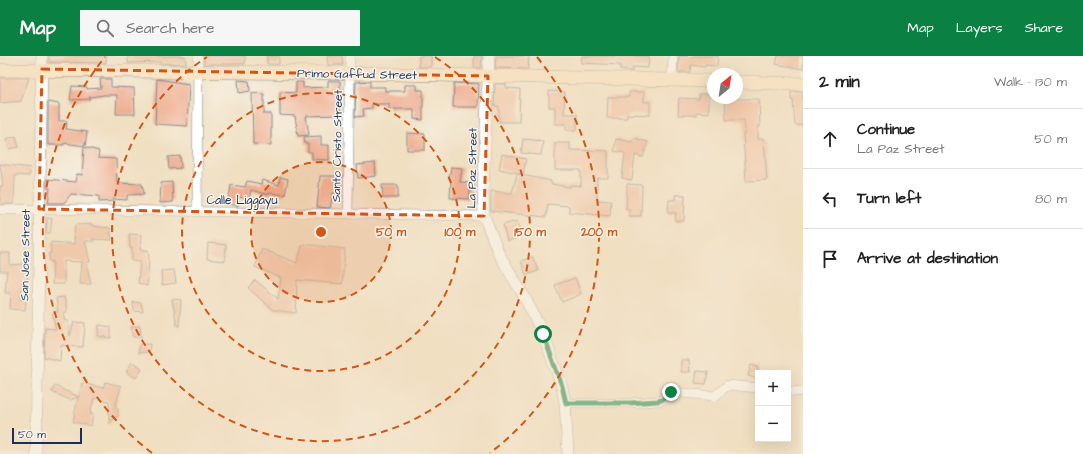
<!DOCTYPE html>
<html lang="en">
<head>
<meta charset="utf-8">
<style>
  :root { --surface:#fff; --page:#f6f6f6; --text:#222; --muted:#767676; --line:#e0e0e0; --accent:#0b8043 }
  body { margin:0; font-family:"Architects Daughter",sans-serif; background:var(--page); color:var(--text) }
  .controls { position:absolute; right:12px; bottom:12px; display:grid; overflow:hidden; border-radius:0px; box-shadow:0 4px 16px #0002 }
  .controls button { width:36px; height:36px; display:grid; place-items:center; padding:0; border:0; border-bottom:1px solid var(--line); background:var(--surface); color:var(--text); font:20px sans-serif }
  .compass { position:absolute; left:707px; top:12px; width:36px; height:36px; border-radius:50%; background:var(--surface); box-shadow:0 4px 16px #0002; rotate:30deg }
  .scale { position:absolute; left:12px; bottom:10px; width:70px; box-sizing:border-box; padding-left:4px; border:2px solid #1b2f5e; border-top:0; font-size:11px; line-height:14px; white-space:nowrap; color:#1b2f5e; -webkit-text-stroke:3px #f7f3e8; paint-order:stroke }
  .stop { position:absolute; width:12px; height:12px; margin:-9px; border:3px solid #0b8043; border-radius:50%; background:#fff }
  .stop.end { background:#0b8043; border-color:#fff; box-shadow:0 1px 4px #0008 }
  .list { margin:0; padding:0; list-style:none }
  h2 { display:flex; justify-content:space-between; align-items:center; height:52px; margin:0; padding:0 16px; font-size:17px }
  h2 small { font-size:13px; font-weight:400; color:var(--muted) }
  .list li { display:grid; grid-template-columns:26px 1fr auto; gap:12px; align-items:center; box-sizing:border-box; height:60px; padding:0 16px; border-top:1px solid var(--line) }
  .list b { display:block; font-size:15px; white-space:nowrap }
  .list p { margin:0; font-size:13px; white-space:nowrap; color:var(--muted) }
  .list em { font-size:13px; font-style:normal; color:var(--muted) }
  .icon { flex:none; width:22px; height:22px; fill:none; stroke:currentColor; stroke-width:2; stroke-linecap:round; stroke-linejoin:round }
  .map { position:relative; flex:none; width:803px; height:398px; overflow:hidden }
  header { display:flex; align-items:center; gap:24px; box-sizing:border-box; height:56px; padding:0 20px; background:var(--accent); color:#fff }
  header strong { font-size:19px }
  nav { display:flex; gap:22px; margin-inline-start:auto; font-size:14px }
  .search { width:280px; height:36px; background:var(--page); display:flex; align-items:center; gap:10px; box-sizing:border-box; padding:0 14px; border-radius:0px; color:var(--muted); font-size:15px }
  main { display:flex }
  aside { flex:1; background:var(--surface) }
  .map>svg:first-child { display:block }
  .building { fill:#f0af91 }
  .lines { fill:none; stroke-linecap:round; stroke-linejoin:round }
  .minor-casing { stroke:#868790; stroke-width:10 }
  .tertiary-casing { stroke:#868790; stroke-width:12 }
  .secondary-casing { stroke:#868790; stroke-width:14 }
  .minor { stroke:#fff; stroke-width:9 }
  .tertiary { stroke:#fff; stroke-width:11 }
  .secondary { stroke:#fde5c5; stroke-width:13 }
  .route { stroke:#0b8043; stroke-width:5 }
  .marked { fill:none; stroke:#d45514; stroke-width:3; stroke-dasharray:8 5; stroke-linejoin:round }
  .ring { fill:none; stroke:#d45514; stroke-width:2; stroke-dasharray:7 5 }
  .labels { text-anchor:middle; stroke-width:3; stroke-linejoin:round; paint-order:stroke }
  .street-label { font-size:12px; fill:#1b2f5e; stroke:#f7f3e8 }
  .centre { fill:#d45514; stroke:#f7f3e8; stroke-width:2 }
  .ring-label { font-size:12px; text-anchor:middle; font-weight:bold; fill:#d45514; stroke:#f7f3e8; stroke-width:3; stroke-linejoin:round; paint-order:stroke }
</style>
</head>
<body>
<header>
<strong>Map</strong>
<div class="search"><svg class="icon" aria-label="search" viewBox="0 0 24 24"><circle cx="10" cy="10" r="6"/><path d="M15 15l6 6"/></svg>Search here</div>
<nav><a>Map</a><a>Layers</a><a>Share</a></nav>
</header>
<main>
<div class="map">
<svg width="803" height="398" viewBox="0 0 803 398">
  <rect width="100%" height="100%" fill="#f7f3e8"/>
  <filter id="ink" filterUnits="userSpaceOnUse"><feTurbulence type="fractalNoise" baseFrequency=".025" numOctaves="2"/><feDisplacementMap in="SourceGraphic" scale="8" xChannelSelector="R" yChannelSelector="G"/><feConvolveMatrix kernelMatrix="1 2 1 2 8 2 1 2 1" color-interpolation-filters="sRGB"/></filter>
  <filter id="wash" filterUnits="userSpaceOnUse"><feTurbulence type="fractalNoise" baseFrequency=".012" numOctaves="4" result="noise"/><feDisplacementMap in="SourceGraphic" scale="16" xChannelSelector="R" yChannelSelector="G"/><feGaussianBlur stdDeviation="0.9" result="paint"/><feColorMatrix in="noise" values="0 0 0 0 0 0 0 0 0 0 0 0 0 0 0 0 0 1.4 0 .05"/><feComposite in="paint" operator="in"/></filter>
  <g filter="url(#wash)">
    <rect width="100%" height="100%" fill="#f0dfc1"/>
    <g id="blocks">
      <path class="building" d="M49 0H106V7L49 6Z
        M128 0H185L186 8 160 7V6L128 7Z
        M204 0H245V8H204Z
        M267 0H279V8H267Z
        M327 0H342L343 9H328Z
        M419 0H431V11H419Z
        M474 0H482L481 12H474Z
        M496 0H529L528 13 495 12Z
        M582 0H649L648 12 633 11 632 15 620 14V9L581 7Z
        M679 0 693 1V0H718L717 10 705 9V11L691 9 690 16H678Z
        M778 0H803V13L776 8Z
        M0 22H29L21 45 0 47Z
        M100 23H111V31L134 32 135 58H116L117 39H104L89 41 90 43 70 44 72 30 87 31V33L101 32Z
        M157 23 189 28 187 70 155 68Z
        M238 24 249 25 250 35 239 37Z
        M328 25H340V59L306 60 309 79 298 80 295 60 280 59V36L296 37V26H303V32L328 31Z
        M370 25V31H385V35H405V29H417V34H423V64L414 63V53H389V48H372V52L363 53 364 60 355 61 356 26Z
        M454 27 479 28 478 51H453Z
        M495 28H506V32L520 33 519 66H499V50H494Z
        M549 35 565 36 564 58H577V74H566V68H555V51H549Z
        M629 36H644V46H650V59L627 58V62H607L608 41H629Z
        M791 36H802L803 69H795L793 44H791Z
        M252 37 264 38V58H271V89L253 88Z
        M699 38H709V57L696 56V59H678L679 42 699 43Z
        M725 43H759L760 71H758V83H764L767 124 746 125 743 78H745L744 64H726Z
        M48 46 59 48V65H67L66 73 87 76 85 90 64 87V89H48Z
        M407 77 425 78V94H407Z
        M16 80 19 91 9 93 6 83Z
        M321 80V89H329V104L312 103V96H308V88H305L304 81Z
        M634 82 648 86 643 101 635 99 632 124 622 122 625 97 614 95 616 83 632 86Z
        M523 83 543 85 541 99 521 97Z
        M555 87H570V94L608 95V122H597V144L611 145 610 160 569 156V150L548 148 546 161 491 155V135L512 137 517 118 551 125V128L570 131V129L581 130V114H555Z
        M84 91 99 95 98 102 116 103 117 127 142 128 144 138 127 139V144L113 143 114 145 99 146V140L71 138 64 147H48L50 132H47V123L76 126 77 118 82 119Z
        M502 98 526 103 523 118 499 113Z
        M180 100 181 112 169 113 168 101Z
        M375 107 376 120 358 122 357 109Z
        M0 108 31 112 29 120 15 119 14 148H0V130H3Z
        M451 111 462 112 460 126 471 127 469 143 450 142 451 123H449Z
        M320 120H342L340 137H333L330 152 317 151Z
        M280 121 288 123 285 139 269 137V139L251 134 249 143 239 141 238 150 228 148 231 129 245 131 247 125 261 128 262 124 279 129Z
        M172 126 173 146 160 147 161 127Z
        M627 128 642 129 641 160H629V153H626Z
        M382 129H398V142H383Z
        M675 139H685L684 165H675L676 157H668L669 144H675Z
        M47 162 52 163 50 177H46Z
        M517 165 522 180 507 185 503 169Z
        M92 168V170L110 172 112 184 93 183 94 185H85L90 206H86L91 228H80L82 206 64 205V228H52L53 205 50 206 49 197H51V186L74 188 75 169Z
        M129 178 141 179 140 194H148L149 203 147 230 138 227 140 206 132 205V192H130Z
        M208 187 226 189 225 205 207 203Z
        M303 188 345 193 342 228 297 224 296 257 273 254 248 232 255 224 278 243 281 222 255 211 262 193 297 207Z
        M0 197H10V209L25 208 28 224 22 223 21 244H26L25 254 10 253 11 237H5L7 215H0Z
        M533 201 538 215 526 219 521 205Z
        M174 214 176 227 162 229 161 215Z
        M575 222 581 238 562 246 555 229Z
        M64 241 67 256H64V264L68 265 70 280 74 266 85 267 83 291 61 289 60 305 44 301 45 272 56 273 52 257 58 256 56 242Z
        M172 243 181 244 179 270H177Z
        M133 246 141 247 143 256 134 255Z
        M99 269 111 271V282L98 280Z
        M140 270 141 281H133L131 271Z
        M140 288H150L149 296 138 297Z
        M681 304H689L690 316H681Z
        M132 306 142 312 136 322 126 316Z
        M751 309 758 311V323L748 320Z
        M697 315 708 316 706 328 695 327Z
        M105 326 121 330 115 352H118V361H113L111 367H109V345L94 342 90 358H93L91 370 73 366 78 341 70 344 52 336 55 330 79 341 82 327 103 332Z"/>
    </g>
  </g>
  <g filter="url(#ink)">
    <use href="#blocks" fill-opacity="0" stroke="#868790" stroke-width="1"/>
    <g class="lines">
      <defs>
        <path id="minor" d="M672 24 673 0
          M0 154 39 153 484 160
          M197 156 198 0
          M348 157 350 0
          M788 335 803 336
          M565 347H630L657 345 662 344 671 336 715 340 728 329 758 332"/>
        <path id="tertiary" d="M489 0 483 136 484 160 499 198 525 242 543 278 562 330 565 347 568 398
          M36 398 42 0"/>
        <path id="secondary" d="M0 14 350 17 713 25
          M737 26 803 28"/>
      </defs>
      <use href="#minor" class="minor-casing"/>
      <use href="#tertiary" class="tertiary-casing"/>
      <use href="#secondary" class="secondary-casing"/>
      <use href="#minor" class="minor"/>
      <use href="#tertiary" class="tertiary"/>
      <use href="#secondary" class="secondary"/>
    </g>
  </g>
  <g class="lines" filter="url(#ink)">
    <path class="route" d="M543 278 562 330 566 347H630L657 345 662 344 671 336"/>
  </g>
  <path d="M0 0H803V398H0ZM42 13 488 20 484 160 39 153Z" fill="#f0dfc1" fill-opacity=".55" fill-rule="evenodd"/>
  <path class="marked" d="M42 13 488 20 484 160 39 153Z"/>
  <circle cx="321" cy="176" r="70" fill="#d45514" fill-opacity=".12"/>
  <g class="ring">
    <circle cx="321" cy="176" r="70"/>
    <circle cx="321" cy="176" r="139"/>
    <path d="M435 1A209 209 0 1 1 207 1"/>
    <path d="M152 397A278 278 0 0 1 105 1M537 1A278 278 0 0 1 490 397"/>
  </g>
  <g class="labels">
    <g class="street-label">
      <text transform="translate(357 18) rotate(1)" y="4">Primo Gaffud Street</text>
      <text transform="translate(337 90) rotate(-89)" y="4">Santo Cristo Street</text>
      <text transform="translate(472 112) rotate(-89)" y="4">La Paz Street</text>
      <text x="242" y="148">Calle Liggayu</text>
      <text transform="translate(25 199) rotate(-89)" y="4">San Jose Street</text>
    </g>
  </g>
  <circle cx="321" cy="176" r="6" class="centre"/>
  <g class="ring-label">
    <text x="391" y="180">50 m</text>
    <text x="460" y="180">100 m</text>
    <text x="530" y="180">150 m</text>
    <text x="599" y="180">200 m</text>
  </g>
</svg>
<div class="controls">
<button>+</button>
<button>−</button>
</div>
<svg class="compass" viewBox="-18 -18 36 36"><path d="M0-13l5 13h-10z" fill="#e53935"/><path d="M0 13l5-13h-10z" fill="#767676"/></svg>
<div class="scale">50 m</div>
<div class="stop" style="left:543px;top:278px"></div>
<div class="stop end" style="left:671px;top:336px"></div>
</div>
<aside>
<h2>2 min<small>Walk · 130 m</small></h2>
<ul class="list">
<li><svg class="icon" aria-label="ahead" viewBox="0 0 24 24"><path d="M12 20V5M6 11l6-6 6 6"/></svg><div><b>Continue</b><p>La Paz Street</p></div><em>50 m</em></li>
<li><svg class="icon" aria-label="left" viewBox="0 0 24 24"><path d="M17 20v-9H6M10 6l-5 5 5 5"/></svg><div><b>Turn left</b></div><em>80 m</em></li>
<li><svg class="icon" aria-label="arrive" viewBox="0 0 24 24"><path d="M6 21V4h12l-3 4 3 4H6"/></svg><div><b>Arrive at destination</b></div></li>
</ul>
</aside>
</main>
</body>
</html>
